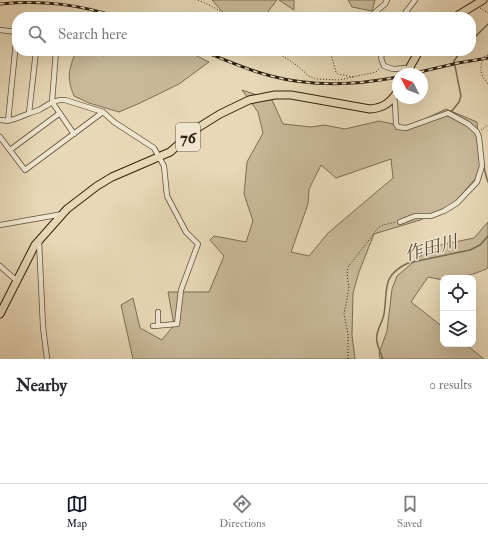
<!DOCTYPE html>
<html lang="en">
<head>
<meta charset="utf-8">
<style>
  :root { --surface:#fff; --page:#f2f2f3; --text:#2b2b33; --muted:#7c7c81; --line:#e1e1e2; --accent:#111827 }
  body { margin:0; font-family:"IM FELL Double Pica","Noto Serif JP",serif; background:var(--page); color:var(--text) }
  .controls { position:absolute; right:12px; bottom:12px; display:grid; overflow:hidden; border-radius:8px; box-shadow:0 4px 16px #0002 }
  .controls button { width:36px; height:36px; display:grid; place-items:center; padding:0; border:0; border-bottom:1px solid var(--line); background:var(--surface); color:var(--text); font:20px sans-serif }
  .compass { position:absolute; left:392px; top:68px; width:36px; height:36px; border-radius:50%; background:var(--surface); box-shadow:0 4px 16px #0002; rotate:312deg }
  .list { margin:0; padding:0; list-style:none }
  h2 { display:flex; justify-content:space-between; align-items:center; height:52px; margin:0; padding:0 16px; font-size:17px }
  h2 small { font-size:13px; font-weight:400; color:var(--muted) }
  .icon { flex:none; width:22px; height:22px; fill:none; stroke:currentColor; stroke-width:2; stroke-linecap:round; stroke-linejoin:round }
  .map { position:relative; flex:none; width:488px; height:359px; overflow:hidden }
  .search { position:absolute; background:var(--surface); box-shadow:0 4px 16px #0002; left:12px; right:12px; top:12px; height:44px; display:flex; align-items:center; gap:10px; box-sizing:border-box; padding:0 14px; border-radius:16px; color:var(--muted); font-size:15px }
  .sheet { height:124px; background:var(--surface) }
  nav { display:flex; justify-content:space-around; align-items:center; box-sizing:border-box; height:56px; border-top:1px solid var(--line); background:var(--surface); font-size:11px; color:var(--muted) }
  nav a { display:grid; justify-items:center; gap:2px }
  nav .on { color:var(--accent) }
  .map>svg:first-child { display:block }
  .green { fill:#c9b99a; stroke:#7c6d54; fill-rule:evenodd }
  .lines { fill:none; stroke-linecap:round; stroke-linejoin:round }
  .stream { stroke:#786a50; stroke-width:1.5 }
  .minor-casing { stroke:#5d4f38; stroke-width:6 }
  .primary-casing { stroke:#2f210d; stroke-width:9 }
  .path { stroke:#2f210d; stroke-width:1; stroke-dasharray:1 2; stroke-linecap:butt }
  .minor { stroke:#f0e6d0; stroke-width:4.5 }
  .primary { stroke:#e8d8b7; stroke-width:7 }
  .rail-casing { stroke:#2f210d; stroke-width:3 }
  .rail { stroke:#f0e6d0; stroke-width:1.5; stroke-dasharray:4.5; stroke-linecap:butt }
  .labels { text-anchor:middle; stroke-width:3; stroke-linejoin:round; paint-order:stroke }
  .shield { fill:#f0e6d0; stroke:#695c48; stroke-width:1 }
  .shield-label { font-size:16px; font-weight:bold; fill:#2f210d }
  .water-label { font-size:18px; font-style:italic; fill:#5a4b34; stroke:#f0e6d0 }
</style>
</head>
<body>
<div class="map">
<svg width="488" height="359" viewBox="0 0 488 359">
  <rect width="100%" height="100%" fill="#e8d8b7"/>
  <filter id="stains"><feTurbulence type="fractalNoise" baseFrequency=".005" numOctaves="4"/><feColorMatrix values="0 0 0 0 .2 0 0 0 0 .09 0 0 0 0 .02 0 0 0 .5 -.17"/></filter>
  <radialGradient id="worn" r=".72"><stop offset=".6" stop-color="#630" stop-opacity="0"/><stop offset="1" stop-color="#630" stop-opacity=".3"/></radialGradient>
  <path class="green" d="M212 0H277L264 17H227Z
    M279 0H294V10Z
    M348 0H375L372 11 352 7Z
    M76 51H82L104 56 107 51H187L209 62 179 84 140 103 119 112 89 103 74 96C66 76 69 70 76 51Z
    M242 90 272 100 283 124 311 127 324 125 345 129 379 121 408 127 446 109 477 122 481 172 450 208 420 220 374 234 359 272 353 293 352 335 355 359H133L121 305 133 298 140 328 162 340 174 325 168 292H209L224 256 210 240 214 236 246 242 253 221 244 194 247 162 263 133 258 112ZM391 159 393 178 328 233 309 256 291 252 308 204 309 189 321 165 336 178Z
    M488 222V268C474 275 459 278 443 278V280L428 277 411 302 443 327V344H465L484 359H380L379 353 387 331 392 289 397 276 431 247 474 238Z"/>
  <g class="lines">
    <path class="stream" d="M471 41 488 24
      M457 115 451 112 459 102 461 96 454 61 461 51
      M462 118C488 136 478 155 488 182
      M383 359C380 352 375 342 377 335 378 327 383 321 384 314 388 289 381 276 408 263L470 250 480 245 488 236"/>
    <defs>
      <path id="minor" d="M373 14 385 4 387 0
        M402 17 415 0
        M0 30 17 32
        M56 51 52 102 74 134
        M383 51 381 58 384 66 393 69 408 68
        M393 98 395 102 396 124 398 127 406 128 448 113 468 124 477 132 479 137 482 166 477 182 457 203 444 211 431 216H415L400 222
        M29 113 36 51
        M0 120C12 122 19 117 30 113 33 112 36 111 39 110 48 105 54 99 65 100L103 112 114 122 154 148 164 166 167 196 186 232 198 244 181 290 177 324 153 326
        M8 121 17 32
        M0 137 25 170 103 112
        M10 150 60 113
        M0 225 63 214
        M39 241 43 327 47 359
        M0 266 17 281
        M158 312V326"/>
      <path id="primary" d="M455 17 483 0
        M406 74 419 51
        M0 314 35 245 67 209 97 186 112 177 170 152 199 127 220 114 249 100 275 95H291L370 109C384 108 391 102 398 91"/>
    </defs>
    <use href="#minor" class="minor-casing"/>
    <use href="#primary" class="primary-casing"/>
    <path class="path" d="M198 0C209 5 218 8 226 17
      M480 8 488 13
      M275 51 295 64 309 76 316 79 339 80 376 72 380 68
      M330 51 336 72 338 74 353 77
      M488 55 483 57C480 71 479 72 488 84
      M481 130 488 125
      M348 359V334L344 314 349 288 347 274 348 267 379 227 383 225 396 222"/>
    <use href="#minor" class="minor"/>
    <use href="#primary" class="primary"/>
    <defs>
      <path id="rail" d="M0 4C42 0 77 4 118 17
        M203 51C225 60 247 70 271 76 312 87 357 85 398 77
        M411 74 458 63 488 58"/>
    </defs>
    <use href="#rail" class="rail-casing"/>
    <use href="#rail" class="rail"/>
  </g>
  <g class="labels">
    <rect class="shield" x="176" y="123" width="24" height="28" rx="3"/>
    <g class="shield-label">
      <text x="188" y="143">76</text>
    </g>
    <g class="water-label">
      <text transform="translate(431 248) rotate(-15)" y="6">作田川</text>
    </g>
  </g>
  <rect width="100%" height="100%" filter="url(#stains)"/>
  <rect width="100%" height="100%" fill="url(#worn)"/>
</svg>
<div class="controls">
<button><svg class="icon" aria-label="locate" viewBox="0 0 24 24"><circle cx="12" cy="12" r="6"/><path d="M12 2v4M12 18v4M2 12h4M18 12h4"/></svg></button>
<button><svg class="icon" aria-label="layers" viewBox="0 0 24 24"><path d="M12 4l9 5-9 5-9-5zM3 14l9 5 9-5"/></svg></button>
</div>
<svg class="compass" viewBox="-18 -18 36 36"><path d="M0-13l5 13h-10z" fill="#e53935"/><path d="M0 13l5-13h-10z" fill="#7c7c81"/></svg>
<div class="search"><svg class="icon" aria-label="search" viewBox="0 0 24 24"><circle cx="10" cy="10" r="6"/><path d="M15 15l6 6"/></svg>Search here</div>
</div>
<section class="sheet">
<h2>Nearby<small>0 results</small></h2>
<ul class="list">
</ul>
</section>
<nav>
<a class="on"><svg class="icon" aria-label="map" viewBox="0 0 24 24"><path d="M3 6l6-2 6 2 6-2v14l-6 2-6-2-6 2zM9 4v14M15 6v14"/></svg>Map</a>
<a><svg class="icon" aria-label="directions" viewBox="0 0 24 24"><path d="M12 3l9 9-9 9-9-9zM9 14v-3h6M13 9l2 2-2 2"/></svg>Directions</a>
<a><svg class="icon" aria-label="saved" viewBox="0 0 24 24"><path d="M7 4h10v16l-5-4-5 4z"/></svg>Saved</a>
</nav>
</body>
</html>
